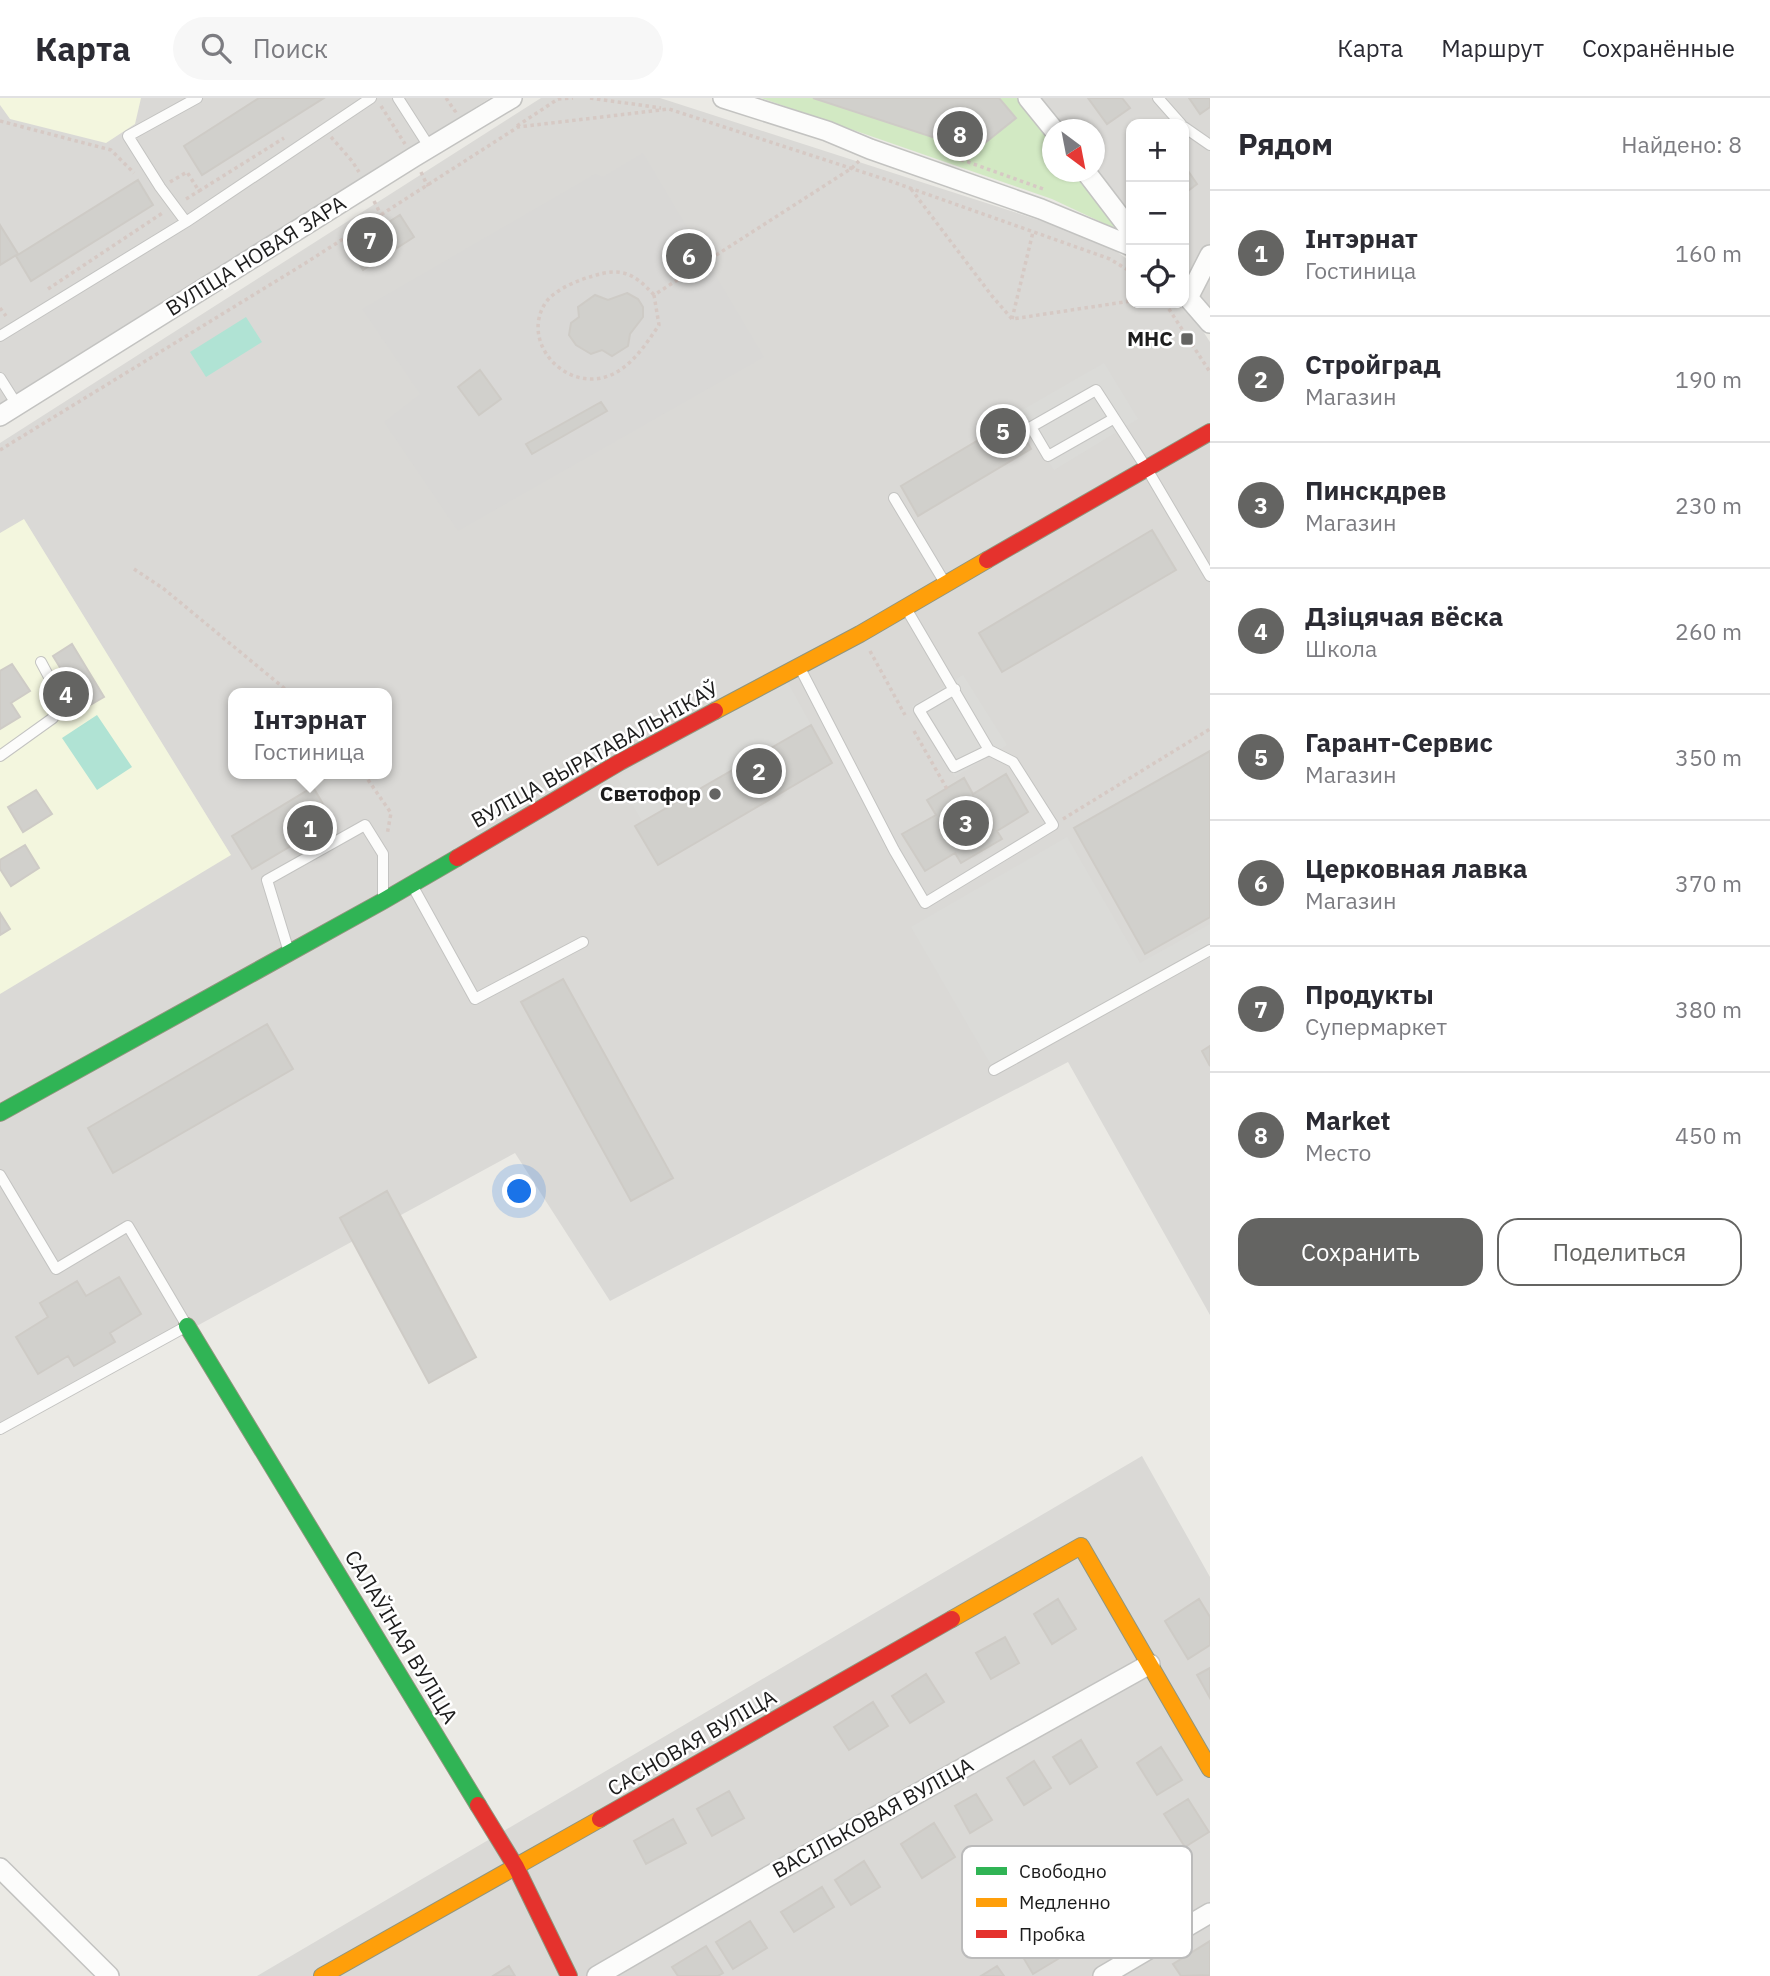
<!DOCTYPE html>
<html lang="ru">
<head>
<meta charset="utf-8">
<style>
  :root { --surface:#fff; --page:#f7f7f7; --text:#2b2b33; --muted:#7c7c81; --line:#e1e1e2; --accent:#646462 }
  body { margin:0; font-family:"IBM Plex Sans",sans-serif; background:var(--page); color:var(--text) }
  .controls { position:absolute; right:21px; top:21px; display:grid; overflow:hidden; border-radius:14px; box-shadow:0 2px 5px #0004 }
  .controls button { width:63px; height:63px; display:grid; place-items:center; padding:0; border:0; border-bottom:2px solid var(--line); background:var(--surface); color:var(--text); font:35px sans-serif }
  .compass { position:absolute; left:1042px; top:21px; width:63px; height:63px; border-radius:50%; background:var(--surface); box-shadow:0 2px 5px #0004; rotate:148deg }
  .you { position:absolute; left:520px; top:1094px; width:24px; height:24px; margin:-18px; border:5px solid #fff; border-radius:50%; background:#1a73e8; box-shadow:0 0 0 10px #1a73e833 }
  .badge { display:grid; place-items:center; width:46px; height:46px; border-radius:50%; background:var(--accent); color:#fff; font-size:23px; font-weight:700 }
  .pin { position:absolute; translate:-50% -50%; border:4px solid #fff; box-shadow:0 2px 7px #0006 }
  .popup { position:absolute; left:228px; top:590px; width:164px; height:91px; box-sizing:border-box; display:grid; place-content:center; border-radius:14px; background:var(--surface); filter:drop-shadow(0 2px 5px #0005); font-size:23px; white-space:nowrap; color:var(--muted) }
  .popup b { font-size:26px; color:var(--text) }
  .popup::after { content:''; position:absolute; left:50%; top:100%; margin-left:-14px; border:14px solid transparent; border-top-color:var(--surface) }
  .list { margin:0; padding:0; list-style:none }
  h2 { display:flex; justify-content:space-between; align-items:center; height:91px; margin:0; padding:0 28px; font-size:30px }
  h2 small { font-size:23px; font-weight:400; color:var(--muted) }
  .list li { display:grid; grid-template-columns:46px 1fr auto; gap:21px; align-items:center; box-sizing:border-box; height:126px; padding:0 28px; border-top:2px solid var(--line) }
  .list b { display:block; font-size:26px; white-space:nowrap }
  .list p { margin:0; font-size:23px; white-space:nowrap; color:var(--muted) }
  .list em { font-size:23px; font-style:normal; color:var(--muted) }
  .actions { display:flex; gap:14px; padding:21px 28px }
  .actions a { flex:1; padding:16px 0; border:2px solid var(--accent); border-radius:21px; text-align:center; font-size:24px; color:var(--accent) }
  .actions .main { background:var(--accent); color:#fff }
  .icon { flex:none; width:38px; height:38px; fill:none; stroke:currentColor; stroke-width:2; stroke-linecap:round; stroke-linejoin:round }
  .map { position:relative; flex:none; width:1210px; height:1878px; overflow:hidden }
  header { display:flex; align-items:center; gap:42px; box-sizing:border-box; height:98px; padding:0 35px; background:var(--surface); border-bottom:2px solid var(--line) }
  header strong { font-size:33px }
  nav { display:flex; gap:38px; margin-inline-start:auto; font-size:24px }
  .search { width:490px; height:63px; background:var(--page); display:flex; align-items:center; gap:18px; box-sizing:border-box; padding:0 24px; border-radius:38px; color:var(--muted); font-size:26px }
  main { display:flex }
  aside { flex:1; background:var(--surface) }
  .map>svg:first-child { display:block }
  .residential { fill:#dad9d6; fill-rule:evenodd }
  .education { fill:#f3f6de }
  .religious { fill:#d9d8d6 }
  .grass { fill:#d2e9c3 }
  .pitch { fill:#b0e3d4 }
  .parking { fill:#dbdbd8 }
  .building { fill:#d1d0cc; stroke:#cecbc6; stroke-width:2 }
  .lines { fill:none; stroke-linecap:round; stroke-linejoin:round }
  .lane-casing { stroke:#c3c3c1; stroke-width:12 }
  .street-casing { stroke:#c3c3c1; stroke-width:22 }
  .fast-casing { stroke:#90957d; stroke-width:18 }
  .slow-casing { stroke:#90957d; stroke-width:18 }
  .jam-casing { stroke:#90957d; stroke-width:18 }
  .path { stroke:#d6c9c4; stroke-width:3.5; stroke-dasharray:3.5 3.5; stroke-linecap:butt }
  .lane { stroke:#fcfcfb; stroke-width:10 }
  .street { stroke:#fcfcfb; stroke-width:19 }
  .fast { stroke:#30b455; stroke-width:16 }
  .slow { stroke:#ff9f0a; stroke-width:16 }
  .jam { stroke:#e5322d; stroke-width:16 }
  .poi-dot { fill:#646462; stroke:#fff; stroke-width:2.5 }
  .labels { text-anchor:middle; stroke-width:5; stroke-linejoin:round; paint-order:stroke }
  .street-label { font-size:21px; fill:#1c1c1c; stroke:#fff }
  .poi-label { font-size:21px; font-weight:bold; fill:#1c1c1c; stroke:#fff; text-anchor:end }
  .key { fill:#fff; stroke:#bbb; stroke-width:2 }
  .key-label { font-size:19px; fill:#1c1c1c }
</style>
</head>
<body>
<header>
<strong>Карта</strong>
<div class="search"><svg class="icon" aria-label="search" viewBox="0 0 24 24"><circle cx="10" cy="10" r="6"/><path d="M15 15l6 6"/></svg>Поиск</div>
<nav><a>Карта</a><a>Маршрут</a><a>Сохранённые</a></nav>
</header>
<main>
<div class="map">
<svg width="1210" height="1878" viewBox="0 0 1210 1878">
  <rect width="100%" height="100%" fill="#ebeae5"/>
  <path class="residential" d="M0 0H490L0 309Z
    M541 0H660L1101 142 1131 164V205L1184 204 1210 244V1217L1068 964 610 1203 515 1055 0 1335V345ZM233 595H387V676H233Z
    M1031 0H1210V212L1184 181V26H1131V131L1094 74V32L1058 31Z
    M1142 1358 1210 1479V1878H257Z"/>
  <path class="education" d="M0 0H141L135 26 106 45 10 21 0 7Z
    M24 421 231 757 0 896V435Z"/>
  <path class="religious" d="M643 55 764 259 458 433 384 324 420 296 362 211 595 76 603 79Z"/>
  <path class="grass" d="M761 0H1024L1052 34V74H1083L1131 138 1052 101Z"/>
  <path class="pitch" d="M246 219 262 244 206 279 190 254Z
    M97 617 132 669 97 692 62 640Z"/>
  <path class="parking" d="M1104 265 1138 321 1054 372 1017 315Z
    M963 577 1007 647 955 679 912 608Z
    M787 583 811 627 642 723 617 679Z
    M1067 739 1140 865 1210 826V852L994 972 911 829Z"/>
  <path class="building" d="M259 0H324L202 77 184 48Z
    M813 0H999L1016 20 975 53Z
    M1088 0H1122L1130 10 1107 26Z
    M1189 0H1210V9L1200 16Z
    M1184 67 1197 86 1184 96Z
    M138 82 153 107 31 183 16 158Z
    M400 117 414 139 363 172 348 150Z
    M0 127 18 156 0 167Z
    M692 150 698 159 685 167 679 158Z
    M627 195 638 201 643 209V219L630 236 628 248 612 258 602 252 591 256 576 247 569 237 571 225 579 219 578 209 595 197 608 202Z
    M480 272 501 301 479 317 458 289Z
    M601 304 607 313 532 356 526 346Z
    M1014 321 1031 351 918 418 901 388Z
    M1152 432 1176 472 1002 574 979 535Z
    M72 546 104 599 85 610 53 558Z
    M12 566 30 593 11 605 20 619 0 631V573Z
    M811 627 832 665 658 767 635 728Z
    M1210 653V819L1145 856 1074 730Z
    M1006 676 1028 714 997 733 1002 741 961 765 955 755 925 773 902 736 936 717 927 702 964 680 973 696Z
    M313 689 333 723 252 771 232 738Z
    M36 692 52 716 23 734 8 709Z
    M25 747 39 770 11 788 0 771V762Z
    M0 815 10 831 0 837Z
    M563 881 673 1080 631 1103 521 904Z
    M267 926 293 971 113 1075 88 1030Z
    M1210 948V968L1202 953Z
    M387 1093 476 1259 429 1285 340 1120Z
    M119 1179 141 1216 110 1235 115 1244 74 1268 68 1258 38 1276 16 1239 48 1219 40 1205 77 1183 86 1198Z
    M1058 1501 1076 1531 1052 1546 1034 1516Z
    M1199 1501 1210 1519V1547L1188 1561 1165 1523Z
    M1005 1539 1019 1565 991 1581 976 1555Z
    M1210 1570V1600L1197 1577Z
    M926 1576 944 1604 910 1625 892 1598Z
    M873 1604 888 1628 849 1652 834 1629Z
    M1081 1642 1097 1669 1070 1686 1053 1659Z
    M1161 1649 1182 1682 1157 1697 1137 1665Z
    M1034 1663 1051 1690 1024 1707 1007 1680Z
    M729 1693 744 1720 712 1738 697 1711Z
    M976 1696 992 1722 970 1735 955 1708Z
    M1188 1701 1209 1734 1185 1749 1164 1716Z
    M673 1721 686 1745 646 1766 634 1743Z
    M934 1725 955 1759 922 1780 901 1746Z
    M1150 1762 1171 1795 1140 1814 1120 1782Z
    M864 1763 880 1789 851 1807 835 1782Z
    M1101 1788 1117 1814 1095 1827 1079 1801Z
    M822 1789 834 1809 794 1834 781 1814Z
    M750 1823 767 1850 733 1871 716 1844Z
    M1044 1826 1063 1858 1033 1876 1014 1844Z
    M1210 1843V1877L1181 1878 1173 1866Z
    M706 1848 723 1875 718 1878H678L672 1869Z
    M509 1868 515 1878H493Z
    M997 1868 1004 1878H981Z"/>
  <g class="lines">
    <defs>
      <path id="lane" d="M398 0 430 50
        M1158 0 1181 26
        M1184 29 1210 47
        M186 124 160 89 128 38 197 0
        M0 238 186 124 371 0
        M0 280 17 307
        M1113 321 1048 358 1031 329 1096 292 1147 371 1210 478
        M894 400 945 485
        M801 572 894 752 925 805 1053 727 1013 664 989 652 907 512
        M955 591 919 612 954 669 989 652
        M0 658 53 620 58 596 41 564
        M412 787 475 901 583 844
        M289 854 267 782 365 727 383 756V799
        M994 972 1210 852
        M0 1077 56 1171 128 1128 187 1228 0 1331"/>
      <path id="street" d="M723 0 827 33 870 51 1041 111 1131 148
        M1028 0 1054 32
        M1086 74 1131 133
        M1184 195 1210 225
        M1188 200 1210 157
        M0 318 414 59 512 0
        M0 1770 109 1878
        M597 1878 769 1778 1150 1566
        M1103 1878 1210 1815"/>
      <path id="fast" d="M0 1015 383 803 457 760
        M187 1228 478 1707"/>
      <path id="slow" d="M715 613 860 536 987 462
        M952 1521 1081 1448 1210 1671
        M322 1878 600 1721"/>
      <path id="jam" d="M987 462 1210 334
        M457 760 620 664 715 613
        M478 1707 516 1769 569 1878
        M600 1721 952 1521"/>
    </defs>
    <use href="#lane" class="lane-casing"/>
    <use href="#street" class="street-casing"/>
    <use href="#fast" class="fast-casing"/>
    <use href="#slow" class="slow-casing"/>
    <use href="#jam" class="jam-casing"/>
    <path class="path" d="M446 0 455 13 458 11
      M590 0 661 10
      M381 8 405 46
      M0 23 111 52 134 75
      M517 28 558 1 573 0
      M331 39 352 63 359 74
      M954 59 1046 92
      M421 74 427 87 429 86
      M170 84 187 74 199 93 284 40
      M911 91 992 198 1012 221 1131 203
      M186 101 199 93
      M374 103 381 117
      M48 191 164 114
      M654 197C634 175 621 169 593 178 578 182 556 191 546 204 519 244 566 296 611 277 633 267 646 246 659 227L654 197 852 70 859 63
      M1165 205 1210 274
      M0 210 6 218
      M1012 221 1033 134
      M0 352 304 166 518 29 669 11 890 83 1110 161 1131 174
      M134 471 164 491 290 595
      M870 553 905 617
      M914 633 947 691
      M364 676 391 715 387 737
      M1063 721 1210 631"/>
    <use href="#lane" class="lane"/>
    <use href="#street" class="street"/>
    <use href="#fast" class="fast"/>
    <use href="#slow" class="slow"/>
    <use href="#jam" class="jam"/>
  </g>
  <g class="poi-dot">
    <rect x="1180" y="234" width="14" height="14" rx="3.5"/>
    <circle cx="715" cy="696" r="7"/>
  </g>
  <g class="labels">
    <g class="street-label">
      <text transform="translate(256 158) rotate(-32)" y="7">ВУЛІЦА НОВАЯ ЗАРА</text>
      <text transform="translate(595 657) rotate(-29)" y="7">ВУЛІЦА ВЫРАТАВАЛЬНІКАЎ</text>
      <text transform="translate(401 1539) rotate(59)" y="7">САЛАЎІНАЯ ВУЛІЦА</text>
      <text transform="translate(692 1645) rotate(-30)" y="7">САСНОВАЯ ВУЛІЦА</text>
      <text transform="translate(873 1720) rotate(-29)" y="7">ВАСІЛЬКОВАЯ ВУЛІЦА</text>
    </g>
    <g class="poi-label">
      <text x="1173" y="248">МНС</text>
      <text x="701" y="703">Светофор</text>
    </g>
  </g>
  <rect x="962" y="1748" width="230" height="112" rx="10" class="key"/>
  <rect x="976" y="1769" width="31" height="8" fill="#30b455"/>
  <rect x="976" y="1800" width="31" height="9" fill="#ff9f0a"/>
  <rect x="976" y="1832" width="31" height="8" fill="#e5322d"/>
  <g class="key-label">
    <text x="1019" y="1780">Свободно</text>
    <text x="1019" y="1811">Медленно</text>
    <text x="1019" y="1843">Пробка</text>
  </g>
</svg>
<div class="controls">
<button>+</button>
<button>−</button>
<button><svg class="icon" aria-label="locate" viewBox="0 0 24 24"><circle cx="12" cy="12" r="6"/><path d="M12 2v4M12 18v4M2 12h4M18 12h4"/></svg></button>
</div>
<svg class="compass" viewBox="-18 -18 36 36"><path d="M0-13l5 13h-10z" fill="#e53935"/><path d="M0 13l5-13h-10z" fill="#7c7c81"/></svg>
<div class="you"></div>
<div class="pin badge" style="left:310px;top:730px">1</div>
<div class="popup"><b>Інтэрнат</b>Гостиница</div>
<div class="pin badge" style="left:759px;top:673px">2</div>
<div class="pin badge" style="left:966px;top:725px">3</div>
<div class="pin badge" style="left:66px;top:596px">4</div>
<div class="pin badge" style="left:1003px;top:333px">5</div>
<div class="pin badge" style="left:689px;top:158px">6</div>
<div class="pin badge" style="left:370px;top:142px">7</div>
<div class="pin badge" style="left:960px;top:36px">8</div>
</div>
<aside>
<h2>Рядом<small>Найдено: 8</small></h2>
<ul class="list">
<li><span class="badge">1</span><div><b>Інтэрнат</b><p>Гостиница</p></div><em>160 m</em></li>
<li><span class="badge">2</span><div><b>Стройград</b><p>Магазин</p></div><em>190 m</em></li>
<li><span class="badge">3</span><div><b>Пинскдрев</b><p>Магазин</p></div><em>230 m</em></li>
<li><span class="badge">4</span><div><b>Дзіцячая вёска</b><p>Школа</p></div><em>260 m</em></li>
<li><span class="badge">5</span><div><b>Гарант-Сервис</b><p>Магазин</p></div><em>350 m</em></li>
<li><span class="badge">6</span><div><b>Церковная лавка</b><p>Магазин</p></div><em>370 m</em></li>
<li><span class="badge">7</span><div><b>Продукты</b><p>Супермаркет</p></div><em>380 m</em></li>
<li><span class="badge">8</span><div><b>Market</b><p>Место</p></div><em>450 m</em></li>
</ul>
<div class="actions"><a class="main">Сохранить</a><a>Поделиться</a></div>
</aside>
</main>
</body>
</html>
